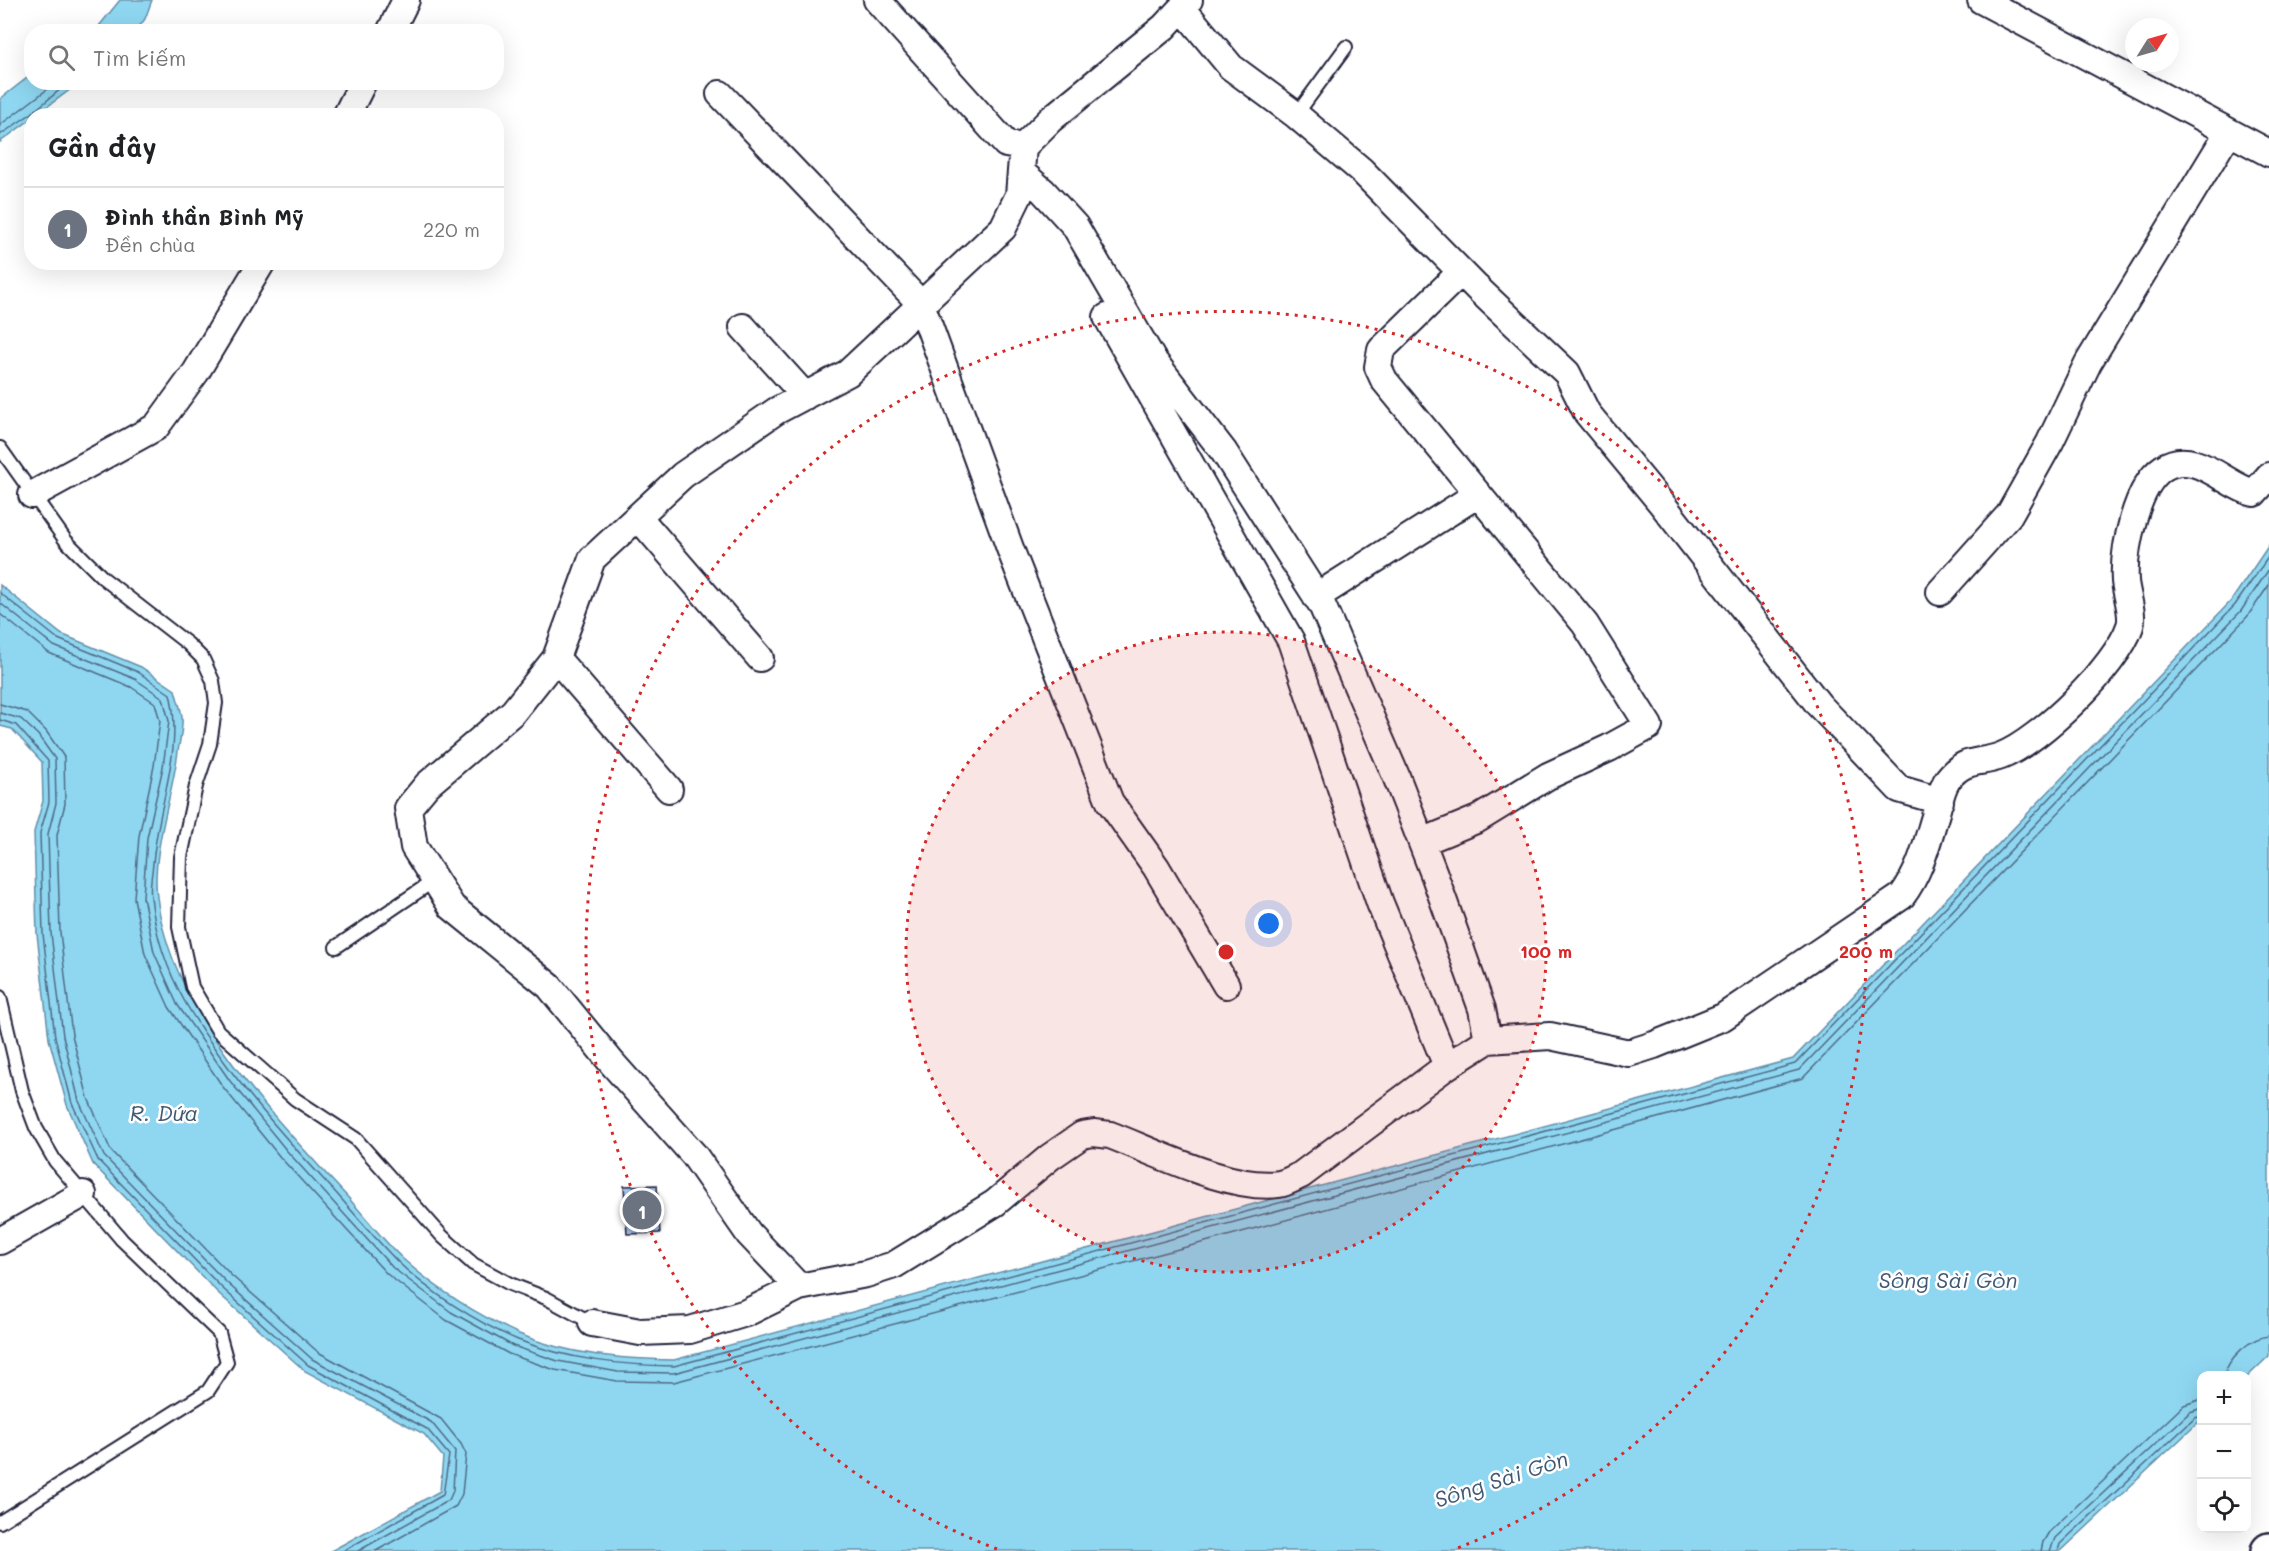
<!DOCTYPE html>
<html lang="vi">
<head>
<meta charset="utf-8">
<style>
  :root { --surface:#fff; --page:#f6f6f6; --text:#202124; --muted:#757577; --line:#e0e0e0; --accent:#2563eb }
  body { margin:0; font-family:Mali,sans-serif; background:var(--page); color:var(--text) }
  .controls { position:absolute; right:18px; bottom:18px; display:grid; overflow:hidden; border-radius:12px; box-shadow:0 6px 24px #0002 }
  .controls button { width:54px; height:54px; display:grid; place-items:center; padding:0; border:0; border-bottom:2px solid var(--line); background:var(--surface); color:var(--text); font:30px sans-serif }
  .compass { position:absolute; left:2125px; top:18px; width:54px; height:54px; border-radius:50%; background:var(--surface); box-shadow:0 6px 24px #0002; rotate:53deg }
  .you { position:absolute; left:1269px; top:924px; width:21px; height:21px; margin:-15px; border:4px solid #fff; border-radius:50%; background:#1a73e8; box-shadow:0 0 0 9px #1a73e833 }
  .badge { display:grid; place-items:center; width:39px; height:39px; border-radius:50%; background:var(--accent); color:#fff; font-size:20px; font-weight:700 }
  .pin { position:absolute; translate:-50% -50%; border:3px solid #fff; box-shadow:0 2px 6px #0006 }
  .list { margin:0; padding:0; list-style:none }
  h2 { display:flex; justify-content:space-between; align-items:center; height:78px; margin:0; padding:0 24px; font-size:26px }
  h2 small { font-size:20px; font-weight:400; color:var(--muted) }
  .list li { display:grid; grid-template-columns:39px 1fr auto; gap:18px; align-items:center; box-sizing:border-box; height:84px; padding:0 24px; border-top:2px solid var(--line) }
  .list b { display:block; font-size:22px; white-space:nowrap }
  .list p { margin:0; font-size:20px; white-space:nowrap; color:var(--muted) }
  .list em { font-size:20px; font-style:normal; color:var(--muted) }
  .icon { flex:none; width:33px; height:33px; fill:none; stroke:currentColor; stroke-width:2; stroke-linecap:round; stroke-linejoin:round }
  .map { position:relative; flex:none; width:2269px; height:1551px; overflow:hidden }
  .search { position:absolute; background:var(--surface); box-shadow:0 6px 24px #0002; left:24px; top:24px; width:480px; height:66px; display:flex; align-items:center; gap:15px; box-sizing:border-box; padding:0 21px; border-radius:24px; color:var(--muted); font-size:22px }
  .panel { position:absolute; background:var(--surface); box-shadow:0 6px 24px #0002; left:24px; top:108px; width:480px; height:162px; border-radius:24px }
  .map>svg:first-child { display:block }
  .water { fill:#8fd7f1; stroke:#638fa8; stroke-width:1.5 }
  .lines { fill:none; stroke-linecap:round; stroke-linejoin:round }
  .shore { stroke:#4e6a84; stroke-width:1.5 }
  .building { fill:#abc7f3; stroke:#22223b; stroke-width:1.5 }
  .lane-casing { stroke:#22223b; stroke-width:16 }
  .street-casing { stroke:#22223b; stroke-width:30 }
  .secondary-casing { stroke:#22223b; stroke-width:38 }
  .lane { stroke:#fff; stroke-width:12 }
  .street { stroke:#fff; stroke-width:26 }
  .secondary { stroke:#fff; stroke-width:33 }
  .ring { fill:none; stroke:#d62828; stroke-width:3; stroke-dasharray:3 6 }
  .labels { text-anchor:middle; stroke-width:5; stroke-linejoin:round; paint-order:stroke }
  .water-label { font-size:22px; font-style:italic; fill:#435872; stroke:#fff }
  .centre { fill:#d62828; stroke:#fff; stroke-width:3 }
  .ring-label { font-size:18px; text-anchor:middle; font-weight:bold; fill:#d62828; stroke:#fff; stroke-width:5; stroke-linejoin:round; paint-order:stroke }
</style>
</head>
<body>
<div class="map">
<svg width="2269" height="1551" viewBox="0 0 2269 1551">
  <rect width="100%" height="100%" fill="#fff"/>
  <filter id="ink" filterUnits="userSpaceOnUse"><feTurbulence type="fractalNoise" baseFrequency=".0167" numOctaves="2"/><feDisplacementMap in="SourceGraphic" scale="12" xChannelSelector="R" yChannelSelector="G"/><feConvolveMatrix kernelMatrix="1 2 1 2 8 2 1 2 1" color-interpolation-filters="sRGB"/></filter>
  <g filter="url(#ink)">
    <path class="water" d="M120 0H152L145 19 136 31H95Z
      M31 75 32 82 79 83 36 115 32 116 31 119 0 142V99Z
      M2269 545V1356L2247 1377 2202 1376 2201 1420 2061 1551H331L440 1491 443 1457 424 1434 305 1371 217 1292 93 1164 67 1105 49 1039 37 934 34 832 43 801 42 762 12 729 0 726V585L61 634 141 667 175 690C177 699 181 708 182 717 183 728 180 740 178 751 173 794 151 854 157 897 170 1008 269 1112 342 1191 363 1213 381 1239 403 1259 436 1289 478 1315 519 1334 568 1355 621 1359 674 1360L1793 1059 2231 601Z"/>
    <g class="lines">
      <path class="shore" d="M0 125 57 82
        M0 135 32 113 69 82
        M0 593 58 639 138 672 170 694C184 750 157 807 153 864 152 875 149 887 151 897 155 934 167 970 185 1002 223 1068 275 1127 327 1183 351 1209 373 1237 398 1262 429 1292 478 1323 518 1340 569 1360 620 1365 674 1366L1795 1064 2235 605 2269 556
        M0 603 54 646 135 679 163 698 169 721 163 767 147 838 143 897 154 952 177 1004 230 1081 287 1151 393 1268 451 1312 513 1346 558 1361 618 1372 674 1373 1799 1070 2241 611 2269 569
        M0 614 49 653 131 687 155 703 160 721 154 766 139 836 134 898 145 954 169 1007 223 1087 280 1157 387 1274 446 1320 509 1354 555 1370 617 1381 674 1382 1209 1241 1803 1078 2247 617 2269 585
        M0 704 27 712 46 731 64 757 65 804 57 835 60 932 67 993 72 1035 88 1098 111 1151 232 1276 318 1352 441 1419 461 1444 466 1454 462 1494 456 1506 376 1551
        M0 713 21 719 38 735 55 759 56 803 48 834 51 933 58 994 63 1036 79 1101 104 1156 226 1282 312 1359 431 1422 455 1451 453 1491 449 1500 358 1551
        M0 720 16 725 48 761 49 802 40 833 43 934 55 1037 72 1103 98 1160 221 1287 308 1365 427 1429 449 1455 443 1495 343 1551
        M2224 1376C2228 1358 2251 1337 2269 1336
        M2041 1551 2043 1542 2049 1532 2184 1405 2202 1399
        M2050 1551 2055 1538 2190 1412 2202 1408
        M2058 1551 2060 1544 2195 1418 2202 1416"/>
    </g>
    <path class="building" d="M657 1185 660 1233 627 1234 624 1186Z"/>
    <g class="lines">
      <defs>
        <path id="lane" d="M1296 115 1346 47
          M0 448 66 541 103 578 188 644 203 659 213 681 216 703 210 744 196 786 181 857 179 927 192 987 218 1031 295 1099 356 1139 442 1236 473 1264 510 1284 546 1298 592 1323
          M336 947 435 880
          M0 997 22 1091 36 1128 55 1161 122 1240 219 1333 227 1362 208 1391 0 1522"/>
        <path id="street" d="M877 0 1006 144 1023 147 1051 119 1164 27 1189 0
          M1981 0 2269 153
          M1182 8 1231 67 1296 115 1362 171 1476 287 1567 373 1587 413 1662 504 1819 705 1899 789 1940 801
          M390 32 406 0
          M720 94 921 304 1011 551 1110 802 1156 867 1226 985
          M346 116 363 82
          M1021 172 1043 191 1075 226 1153 360 1224 452 1322 605 1396 776 1434 874 1482 1009 1488 1040
          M1107 317 1291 641 1380 903 1447 1066
          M743 327 805 396
          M32 495 156 427 196 372 262 262
          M639 518 760 658
          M1940 592 2009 515 2050 442 2088 363 2228 133
          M1316 597 1478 494
          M556 658 669 789
          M1422 842 1478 819 1548 776 1609 748 1649 726 1585 624 1384 380 1378 367 1381 350 1461 272
          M0 1241 83 1194
          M799 1287 749 1234 694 1155 612 1063 549 986 452 907 414 847 408 808 427 785 513 712 556 658 592 559 683 475 776 411 848 373 1003 228 1019 195 1023 147
          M592 1323 640 1332 690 1330 746 1313 799 1287 866 1274 894 1265 995 1203 1050 1157 1082 1135 1094 1133 1110 1135C1155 1152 1232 1191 1279 1184 1286 1183 1294 1178 1301 1175L1447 1066 1488 1040 1550 1036 1629 1053 1654 1045 1723 1017 1902 896C1921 871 1927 842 1936 813 1939 802 1942 787 1948 779 1965 757 1980 764 2001 756 2040 741 2117 666 2130 626 2134 614 2126 594 2125 581 2123 550 2136 486 2163 468 2194 447 2226 486 2254 493L2269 476"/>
        <path id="secondary" d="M2268 1551 2269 1550"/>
      </defs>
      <use href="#lane" class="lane-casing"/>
      <use href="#street" class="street-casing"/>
      <use href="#secondary" class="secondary-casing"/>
      <use href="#lane" class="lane"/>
      <use href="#street" class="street"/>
      <use href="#secondary" class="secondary"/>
    </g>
  </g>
  <circle cx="1226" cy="952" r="320" fill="#d62828" fill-opacity=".12"/>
  <g class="ring">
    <circle cx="1226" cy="952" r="320"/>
    <path d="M997 1549A640 640 0 1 1 1455 1549"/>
  </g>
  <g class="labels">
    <g class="water-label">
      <text x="164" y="1121">R. Dứa</text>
      <text x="1948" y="1288">Sông Sài Gòn</text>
      <text transform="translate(1501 1479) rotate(-18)" y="8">Sông Sài Gòn</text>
    </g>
  </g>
  <circle cx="1226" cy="952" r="9" class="centre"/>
  <g class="ring-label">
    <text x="1546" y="958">100 m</text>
    <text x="1866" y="958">200 m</text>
  </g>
</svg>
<div class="controls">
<button>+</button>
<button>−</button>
<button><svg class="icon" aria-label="locate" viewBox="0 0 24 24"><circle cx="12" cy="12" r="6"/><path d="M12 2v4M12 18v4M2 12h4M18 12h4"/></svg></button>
</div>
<svg class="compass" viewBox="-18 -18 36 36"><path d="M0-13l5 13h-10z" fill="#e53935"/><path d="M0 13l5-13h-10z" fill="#757577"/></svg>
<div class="you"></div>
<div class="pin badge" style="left:642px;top:1210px;background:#6b7280">1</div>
<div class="search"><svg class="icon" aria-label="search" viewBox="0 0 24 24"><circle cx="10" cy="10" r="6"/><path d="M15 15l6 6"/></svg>Tìm kiếm</div>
<section class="panel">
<h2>Gần đây<small></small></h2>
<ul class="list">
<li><span class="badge" style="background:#6b7280">1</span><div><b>Đình thần Bình Mỹ</b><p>Đền chùa</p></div><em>220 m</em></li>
</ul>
</section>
</div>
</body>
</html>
